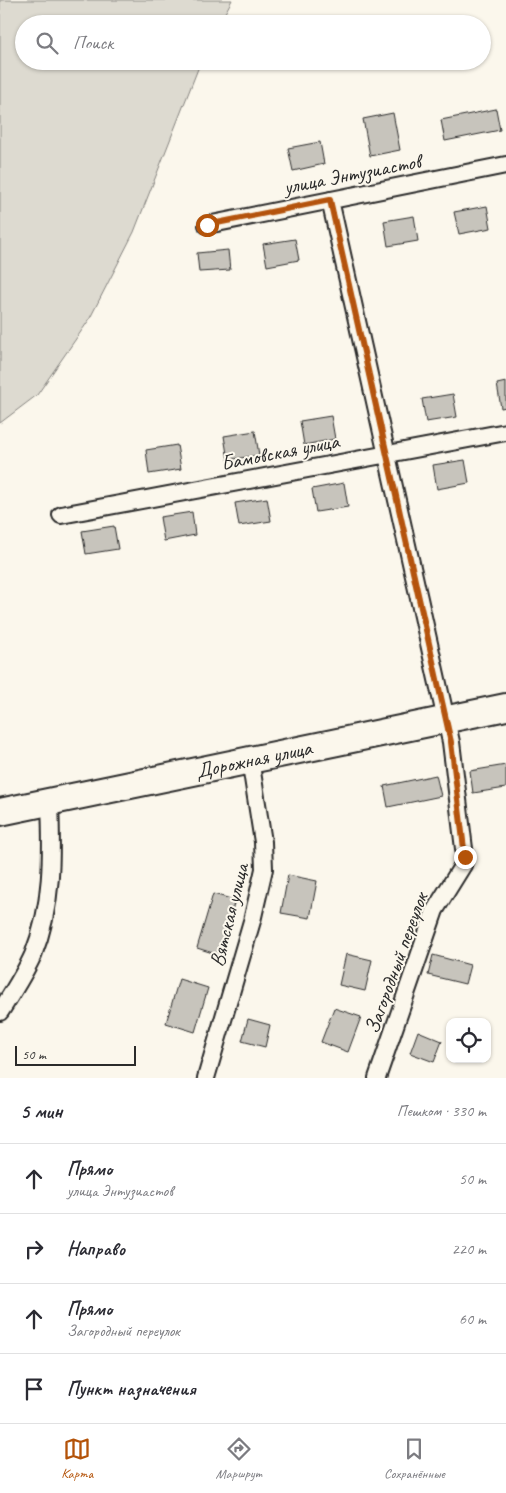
<!DOCTYPE html>
<html lang="ru">
<head>
<meta charset="utf-8">
<style>
  :root { --surface:#fff; --page:#f2f2f3; --text:#2b2b33; --muted:#7c7c81; --line:#e1e1e2; --accent:#b45309 }
  body { margin:0; font-family:Caveat,sans-serif; background:var(--page); color:var(--text) }
  .controls { position:absolute; right:15px; bottom:15px; display:grid; overflow:hidden; border-radius:10px; box-shadow:0 1px 4px #0004 }
  .controls button { width:45px; height:45px; display:grid; place-items:center; padding:0; border:0; border-bottom:1px solid var(--line); background:var(--surface); color:var(--text); font:25px sans-serif }
  .scale { position:absolute; left:15px; bottom:12px; width:121px; box-sizing:border-box; padding-left:5px; border:2px solid #2b2b2b; border-top:0; font-size:14px; line-height:18px; white-space:nowrap; color:#2b2b2b; -webkit-text-stroke:4px #fbf7ec; paint-order:stroke }
  .stop { position:absolute; width:15px; height:15px; margin:-11px; border:4px solid #b45309; border-radius:50%; background:#fff }
  .stop.end { background:#b45309; border-color:#fff; box-shadow:0 1px 5px #0008 }
  .list { margin:0; padding:0; list-style:none }
  h2 { display:flex; justify-content:space-between; align-items:center; height:65px; margin:0; padding:0 20px; font-size:21px }
  h2 small { font-size:16px; font-weight:400; color:var(--muted) }
  .list li { display:grid; grid-template-columns:32px 1fr auto; gap:15px; align-items:center; box-sizing:border-box; height:70px; padding:0 20px; border-top:1px solid var(--line) }
  .list b { display:block; font-size:19px; white-space:nowrap }
  .list p { margin:0; font-size:16px; white-space:nowrap; color:var(--muted) }
  .list em { font-size:16px; font-style:normal; color:var(--muted) }
  .icon { flex:none; width:28px; height:28px; fill:none; stroke:currentColor; stroke-width:2; stroke-linecap:round; stroke-linejoin:round }
  .map { position:relative; flex:none; width:506px; height:1078px; overflow:hidden }
  .search { position:absolute; background:var(--surface); box-shadow:0 1px 4px #0004; left:15px; right:15px; top:15px; height:55px; display:flex; align-items:center; gap:12px; box-sizing:border-box; padding:0 18px; border-radius:28px; color:var(--muted); font-size:19px }
  .sheet { height:345px; background:var(--surface) }
  nav { display:flex; justify-content:space-around; align-items:center; box-sizing:border-box; height:70px; border-top:1px solid var(--line); background:var(--surface); font-size:14px; color:var(--muted) }
  nav a { display:grid; justify-items:center; gap:2px }
  nav .on { color:var(--accent) }
  .map>svg:first-child { display:block }
  .green { fill:#dddad0; stroke:#84827e }
  .building { fill:#c7c4bc; stroke:#2b2b2b }
  .lines { fill:none; stroke-linecap:round; stroke-linejoin:round }
  .minor-casing { stroke:#2b2b2b; stroke-width:20 }
  .trunk-casing { stroke:#2b2b2b; stroke-width:30 }
  .minor { stroke:#fbf7ec; stroke-width:16 }
  .trunk { stroke:#fbf7ec; stroke-width:26 }
  .route { stroke:#b45309; stroke-width:6 }
  .labels { text-anchor:middle; stroke-width:4; stroke-linejoin:round; paint-order:stroke }
  .street-label { font-size:21px; fill:#2b2b2b; stroke:#fbf7ec }
</style>
</head>
<body>
<div class="map">
<svg width="506" height="1078" viewBox="0 0 506 1078">
  <rect width="100%" height="100%" fill="#fbf7ec"/>
  <filter id="ink" filterUnits="userSpaceOnUse"><feTurbulence type="fractalNoise" baseFrequency=".02" numOctaves="2"/><feDisplacementMap in="SourceGraphic" scale="10" xChannelSelector="R" yChannelSelector="G"/><feConvolveMatrix kernelMatrix="1 2 1 2 8 2 1 2 1" color-interpolation-filters="sRGB"/></filter>
  <g filter="url(#ink)">
    <path class="green" d="M0 0H232L219 24H24V61H201L134 232 89 320 37 395 0 423Z"/>
    <path class="building" d="M496 109 500 130 445 141 441 120Z
      M393 113 400 150 370 156 363 119Z
      M320 142 324 164 293 171 288 148Z
      M487 206 491 228 459 234 454 212Z
      M414 216 418 241 388 246 384 221Z
      M295 239 299 260 267 266 263 244Z
      M228 250 230 270 199 272 197 253Z
      M506 382V407L501 408 497 384Z
      M453 394 457 417 426 422 422 399Z
      M331 416 335 439 304 445 300 421Z
      M255 431 259 455 228 460 224 436Z
      M177 445 181 469 149 474 146 450Z
      M465 460 469 483 437 489 433 465Z
      M344 483 348 507 316 512 312 489Z
      M267 498 271 521 239 526 235 503Z
      M192 512 195 535 164 541 160 517Z
      M114 526 118 549 86 554 82 531Z
      M506 765V788L473 793 470 771Z
      M436 775 441 796 388 807 384 786Z
      M288 875 317 881 310 918 281 913Z
      M213 894 235 900 219 955 197 948Z
      M346 954 372 960 365 991 339 985Z
      M433 955 470 965 465 984 428 975Z
      M179 979 208 988 195 1032 166 1023Z
      M334 1008 361 1017 348 1052 321 1042Z
      M248 1019 270 1025 265 1047 242 1041Z
      M418 1031 442 1041 434 1062 410 1053Z"/>
    <g class="lines">
      <defs>
        <path id="minor" d="M330 200 451 742 465 857 463 865 435 910 377 1078
          M207 225 506 165
          M61 515 506 432
          M0 1012C12 993 24 975 33 955 53 906 52 854 50 802
          M206 1078 252 921 264 869 263 842 250 759"/>
        <g id="trunk">
          <path id="s1" d="M0 812 506 707"/>
        </g>
      </defs>
      <use href="#minor" class="minor-casing"/>
      <use href="#trunk" class="trunk-casing"/>
      <use href="#minor" class="minor"/>
      <use href="#trunk" class="trunk"/>
    </g>
  </g>
  <g class="lines" filter="url(#ink)">
    <path class="route" d="M207 225 330 200 451 742 465 857"/>
  </g>
  <g class="labels">
    <g class="street-label">
      <text transform="translate(352 174) rotate(-11)" y="7">улица Энтузиастов</text>
      <text transform="translate(280 452) rotate(-11)" y="7">Бамовская улица</text>
      <text dy="7" stroke="none"><textPath href="#s1" startOffset="259">Дорожная улица</textPath></text>
      <text transform="translate(229 915) rotate(-76)" y="7">Вятская улица</text>
      <text transform="translate(396 963) rotate(-70)" y="7">Загородный переулок</text>
    </g>
  </g>
</svg>
<div class="controls">
<button><svg class="icon" aria-label="locate" viewBox="0 0 24 24"><circle cx="12" cy="12" r="6"/><path d="M12 2v4M12 18v4M2 12h4M18 12h4"/></svg></button>
</div>
<div class="scale">50 m</div>
<div class="stop" style="left:207px;top:225px"></div>
<div class="stop end" style="left:465px;top:857px"></div>
<div class="search"><svg class="icon" aria-label="search" viewBox="0 0 24 24"><circle cx="10" cy="10" r="6"/><path d="M15 15l6 6"/></svg>Поиск</div>
</div>
<section class="sheet">
<h2>5 мин<small>Пешком · 330 m</small></h2>
<ul class="list">
<li><svg class="icon" aria-label="ahead" viewBox="0 0 24 24"><path d="M12 20V5M6 11l6-6 6 6"/></svg><div><b>Прямо</b><p>улица Энтузиастов</p></div><em>50 m</em></li>
<li><svg class="icon" aria-label="right" viewBox="0 0 24 24"><path d="M7 20v-9h11M14 6l5 5-5 5"/></svg><div><b>Направо</b></div><em>220 m</em></li>
<li><svg class="icon" aria-label="ahead" viewBox="0 0 24 24"><path d="M12 20V5M6 11l6-6 6 6"/></svg><div><b>Прямо</b><p>Загородный переулок</p></div><em>60 m</em></li>
<li><svg class="icon" aria-label="arrive" viewBox="0 0 24 24"><path d="M6 21V4h12l-3 4 3 4H6"/></svg><div><b>Пункт назначения</b></div></li>
</ul>
</section>
<nav>
<a class="on"><svg class="icon" aria-label="map" viewBox="0 0 24 24"><path d="M3 6l6-2 6 2 6-2v14l-6 2-6-2-6 2zM9 4v14M15 6v14"/></svg>Карта</a>
<a><svg class="icon" aria-label="directions" viewBox="0 0 24 24"><path d="M12 3l9 9-9 9-9-9zM9 14v-3h6M13 9l2 2-2 2"/></svg>Маршрут</a>
<a><svg class="icon" aria-label="saved" viewBox="0 0 24 24"><path d="M7 4h10v16l-5-4-5 4z"/></svg>Сохранённые</a>
</nav>
</body>
</html>
